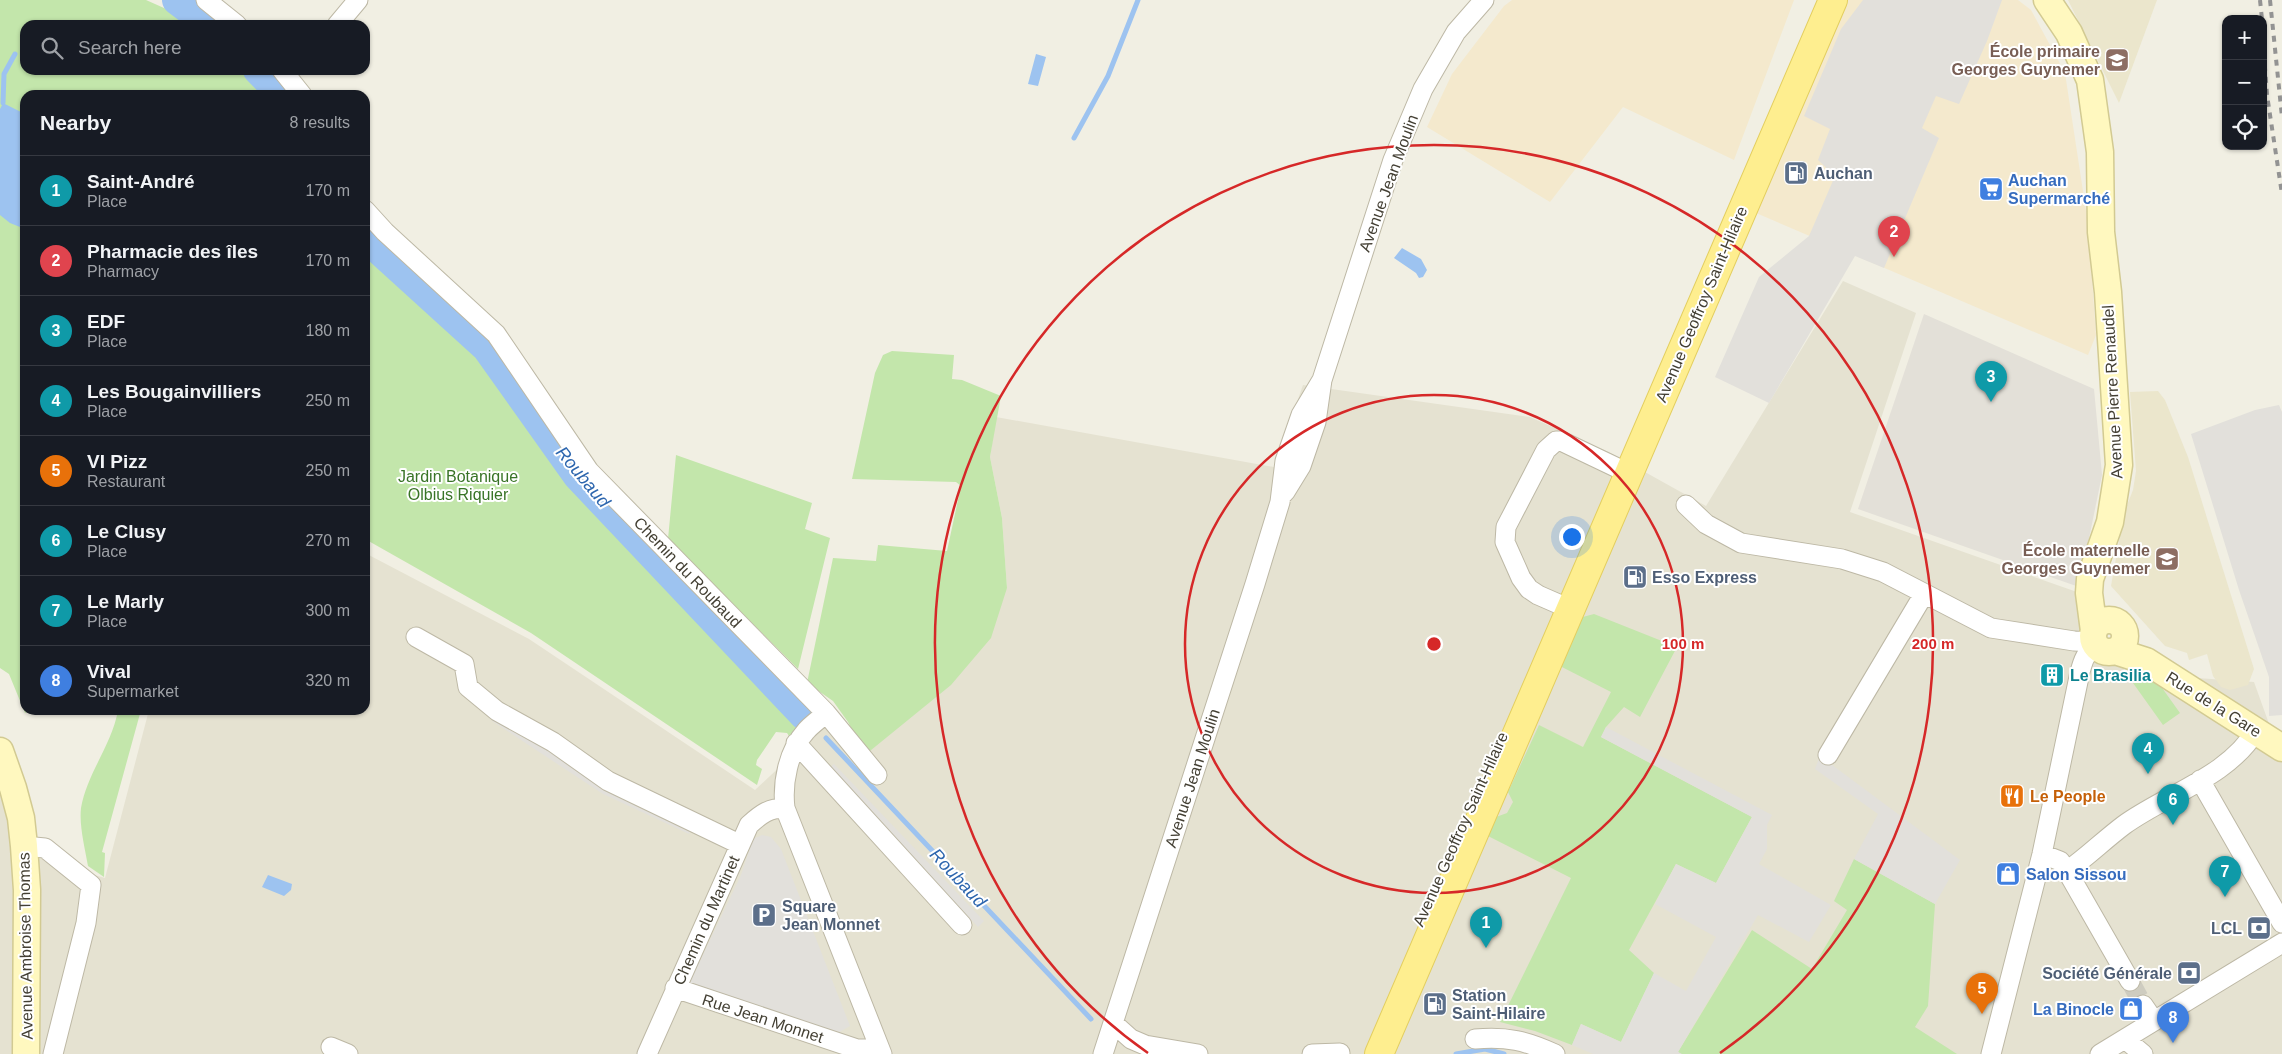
<!DOCTYPE html>
<html lang="en">
<head>
<meta charset="utf-8">
<style>
  :root { --surface:#171b24; --page:#242831; --text:#f1f3f6; --muted:#9ea1a6; --line:#363941; --accent:#7c3aed }
  body { margin:0; font-family:Arial,sans-serif; background:var(--page); color:var(--text) }
  .controls { position:absolute; right:15px; top:15px; display:grid; overflow:hidden; border-radius:10px; box-shadow:0 1px 4px #0004 }
  .controls button { width:45px; height:45px; display:grid; place-items:center; padding:0; border:0; border-bottom:1px solid var(--line); background:var(--surface); color:var(--text); font:25px sans-serif }
  .you { position:absolute; left:1571px; top:536px; width:18px; height:18px; margin:-12px; border:4px solid #fff; border-radius:50%; background:#1a73e8; box-shadow:0 0 0 8px #1a73e833 }
  .badge { display:grid; place-items:center; width:32px; height:32px; border-radius:50%; background:var(--accent); color:#fff; font-size:16px; font-weight:700 }
  .pin { position:absolute; translate:-50% -41px; filter:drop-shadow(0 1px 2px #0008) }
  .pin::after { content:''; position:absolute; top:26px; width:18px; height:15px; background:inherit; clip-path:polygon(0 0,100% 0,50% 100%) }
  .list { margin:0; padding:0; list-style:none }
  h2 { display:flex; justify-content:space-between; align-items:center; height:65px; margin:0; padding:0 20px; font-size:21px }
  h2 small { font-size:16px; font-weight:400; color:var(--muted) }
  .list li { display:grid; grid-template-columns:32px 1fr auto; gap:15px; align-items:center; box-sizing:border-box; height:70px; padding:0 20px; border-top:1px solid var(--line) }
  .list b { display:block; font-size:19px; white-space:nowrap }
  .list p { margin:0; font-size:16px; white-space:nowrap; color:var(--muted) }
  .list em { font-size:16px; font-style:normal; color:var(--muted) }
  .icon { flex:none; width:28px; height:28px; fill:none; stroke:currentColor; stroke-width:2; stroke-linecap:round; stroke-linejoin:round }
  .map { position:relative; flex:none; width:2282px; height:1054px; overflow:hidden }
  .search { position:absolute; background:var(--surface); box-shadow:0 1px 4px #0004; left:20px; top:20px; width:350px; height:55px; display:flex; align-items:center; gap:12px; box-sizing:border-box; padding:0 18px; border-radius:15px; color:var(--muted); font-size:19px }
  .panel { position:absolute; background:var(--surface); box-shadow:0 1px 4px #0004; left:20px; top:90px; width:350px; height:625px; border-radius:15px }
  .map>svg:first-child { display:block }
  .residential { fill:#e5e2d1 }
  .commercial { fill:#f4e9cd }
  .industrial { fill:#e3e0d8 }
  .education { fill:#ebe6cc }
  .green { fill:#c3e6ab }
  .parking { fill:#e2e0db }
  .water { fill:#9dc3f0 }
  .lines { fill:none; stroke-linecap:round; stroke-linejoin:round }
  .stream { stroke:#9dc3f0; stroke-width:5 }
  .river { stroke:#9dc3f0; stroke-width:30 }
  .street-tunnel { stroke:#ceccc0; stroke-width:19; stroke-dasharray:19 9; stroke-linecap:butt }
  .street-casing { stroke:#bdb8a5; stroke-width:21 }
  .secondary-casing { stroke:#d2ca92; stroke-width:29 }
  .primary-casing { stroke:#e3ce5f; stroke-width:30 }
  .street { stroke:#fff; stroke-width:19 }
  .secondary { stroke:#fff8bf; stroke-width:26 }
  .primary { stroke:#feee8f; stroke-width:28 }
  .rail { stroke:#939393; stroke-width:4; stroke-dasharray:6 6; stroke-linecap:butt }
  .ring { fill:none; stroke:#d62828; stroke-width:2.5 }
  .labels { text-anchor:middle; stroke-width:4; stroke-linejoin:round; paint-order:stroke }
  .education-label { font-size:16px; font-weight:bold; fill:#785e54; stroke:#fff; text-anchor:end }
  .service-label { font-size:16px; font-weight:bold; fill:#4e5e75; stroke:#fff; text-anchor:start }
  .shop-label { font-size:16px; font-weight:bold; fill:#366cbe; stroke:#fff; text-anchor:start }
  .street-label { font-size:16px; fill:#433f33; stroke:#fff }
  .park-label { font-size:16px; fill:#397427; stroke:#fff }
  .culture-label { font-size:16px; font-weight:bold; fill:#0d838f; stroke:#fff; text-anchor:start }
  .food-label { font-size:16px; font-weight:bold; fill:#c56008; stroke:#fff; text-anchor:start }
  .water-label { font-size:18px; font-style:italic; fill:#2d66ae; stroke:#fff }
  .centre { fill:#d62828; stroke:#fff; stroke-width:2.5 }
  .ring-label { font-size:15px; text-anchor:middle; font-weight:bold; fill:#d62828; stroke:#fff; stroke-width:4; stroke-linejoin:round; paint-order:stroke }
</style>
</head>
<body>
<div class="map">
<svg width="2282" height="1054" viewBox="0 0 2282 1054">
  <rect width="100%" height="100%" fill="#f1efe3"/>
  <path class="residential" d="M1843 281 1916 313 1850 512 2077 592 2126 673 2254 682 2282 760V1054H0V746L44 861 105 878 149 710H365V553L529 639 755 790 834 716 865 754 1007 588 1002 518 990 457 996 417 1274 467 1303 385 1530 417 1609 452 1706 506Z"/>
  <path class="commercial" d="M1512 0H1794L1734 160 1623 107 1550 202 1427 127 1452 74 1504 6Z
    M1848 0H2018L2031 10 2065 73 2088 224 2096 335 2088 355 1756 213 1837 15Z"/>
  <path class="industrial" d="M1924 314 2094 389 2102 475 2079 587 1858 509Z"/>
  <path class="education" d="M2068 0H2157L2119 103 2107 79Z
    M2158 391 2165 400 2188 457 2254 669 2248 685 2230 690 2221 687 2213 676 2207 654 2189 660 2187 653 2165 646 2111 586 2124 513 2133 490 2136 471 2130 392Z"/>
  <path class="green" d="M0 0H146L182 16 193 25H25V70H243L268 95H25V710H31L25 713 9 674 0 668Z
    M365 252 479 354 570 486 804 727 789 736 787 733 776 732 757 760 756 765 762 769 757 785 531 633 365 539Z
    M892 351 954 355 952 379 962 380 1001 396 990 457 1002 518 1007 588 991 638 951 685 865 755 848 722 833 701 807 683 833 558 876 561 878 545 947 551 961 486 956 482 852 479 875 373 883 355Z
    M676 455 812 503 805 529 830 538 798 669 668 539Z
    M1594 614 1677 647 1640 717 1624 707 1606 727 1601 737 1752 817 1716 883 1676 864 1629 950 1654 973 1621 1042 1581 1024 1572 1045 1535 1031 1500 1022 1571 878 1488 836 1496 817 1507 813 1513 802 1508 792 1539 725 1583 747 1611 692 1556 664 1575 619Z
    M2150 671 2180 713 2163 725 2133 683Z
    M118 710H141L102 852 105 853 104 877 88 866C85 848 79 826 81 808 87 773 112 745 118 710Z
    M1854 859 1935 904 1928 1006 1915 1027 1957 1054H1681L1678 1052 1752 930 1812 969 1847 910 1834 901Z"/>
  <path class="parking" d="M1863 0H2002L1987 41 1959 104 1936 96 1922 128 1939 138 1884 268 1855 256 1769 403 1715 377 1759 277 1809 236 1835 176 1818 160 1830 129 1804 116 1841 29Z
    M2279 405 2282 412V715L2269 716V677L2239 590 2191 434 2255 410Z
    M494 716 692 827 689 834 603 794 492 721Z
    M1606 727 1772 815 1767 825V849L1759 864 1831 905 1809 942 1758 915 1678 1052 1682 1054H1593L1572 1045 1581 1024 1621 1042 1654 973 1686 991 1716 937 1655 904 1676 864 1716 883 1752 817 1601 737Z
    M1820 756 1960 860 1935 904 1854 859 1878 814 1815 769Z
    M834 764 984 921 978 927 828 769Z
    M762 835 771 837 781 849 850 1026 836 1034 688 986 741 875 753 839Z"/>
  <path class="water" d="M1036 54 1046 57 1038 86 1028 84Z
    M3 103 25 114V229L10 223 0 215V109Z
    M1402 248 1421 259 1427 270 1423 277 1419 278 1416 273 1394 258Z
    M268 875 292 884 291 890 284 896 262 887Z"/>
  <g class="lines">
    <path class="stream" d="M3 103 4 74 15 54
      M1074 138 1108 76 1138 0
      M826 738 1091 1019
      M1456 1054 1485 1049 1504 1054"/>
    <path class="river" d="M177 0 210 25
      M258 70 283 95
      M365 237 487 348 578 476 804 715"/>
    <path class="street-tunnel" d="M2130 981 2143 1005"/>
    <defs>
      <path id="street" d="M206 0 237 25
        M337 25 358 0
        M282 70 302 95
        M365 210 385 232 496 334 589 471 826 713 877 775
        M1285 492 1301 466 1316 422 1322 380 1393 160 1423 89 1456 32 1484 0
        M1686 505 1706 524 1741 543 1842 559 1883 572 1991 628 2074 641 2094 642
        M1570 609 1538 595 1529 589 1521 578 1505 542 1506 527 1546 450 1556 441H1561L1628 473
        M416 637 464 664 468 687 497 711 553 742 608 781 739 844
        M826 713C820 719 812 724 806 731 788 751 782 783 785 808L882 1054
        M796 743 962 925
        M1828 755 1924 594
        M2200 780 2282 923
        M24 846 45 848 91 885 86 923 53 1054
        M2042 854 2060 861 2067 871C2087 857 2104 840 2124 825 2165 795 2230 776 2256 730
        M2067 871 2130 981
        M675 988 857 1049H880
        M2143 1005 2154 1021
        M1113 1023 1131 1039 1145 1045 1198 1054
        M1475 1039C1507 1036 1526 1041 1555 1054
        M2125 1039 2143 1054
        M331 1047 348 1054
        M647 1054 749 825C761 814 769 808 785 808
        M1103 1054 1255 584 1280 502 1285 461 1301 415 1322 380
        M1312 1054 1340 1053
        M1991 1054 2042 854 2080 672C2084 658 2085 651 2100 649
        M2100 1054 2282 943"/>
      <path id="secondary" d="M2047 0 2069 33 2090 80 2100 152 2101 232 2108 292 2119 465 2110 522 2090 579 2089 593 2094 631
        M2093 636a16 16 0 1 1 32 0a16 16 0 1 1-32 0Z
        M2115 651 2146 661 2282 748
        M0 751 13 788 21 818 24 846 27 890 26 1054"/>
      <path id="primary" d="M1379 1054 1833 0"/>
    </defs>
    <use href="#street" class="street-casing"/>
    <use href="#secondary" class="secondary-casing"/>
    <use href="#primary" class="primary-casing"/>
    <use href="#street" class="street"/>
    <use href="#secondary" class="secondary"/>
    <use href="#primary" class="primary"/>
    <path class="rail" d="M2260 0 2262 19
      M2270 0 2282 117
      M2263 41 2267 95 2282 194"/>
  </g>
  <g class="ring">
    <circle cx="1434" cy="644" r="249"/>
    <path d="M1148 1053A499 499 0 1 1 1720 1053"/>
  </g>
  <defs>
    <symbol id="school-square" viewBox="-11 -11 22 22"><rect x="-9" y="-9" width="18" height="18" rx="4" fill="#8d6e63" stroke="#fff"/><path d="M0-5L7-2L0 1L-7-2ZM-4 1L0 2.5L4 1V4Q0 6-4 4Z" fill="#fff"/></symbol>
    <symbol id="fuel-square" viewBox="-11 -11 22 22"><rect x="-9" y="-9" width="18" height="18" rx="4" fill="#5c6f8a" stroke="#fff"/><path d="M-5.5-6h7V0h2V4h1.3V-2.5L3-4.5l.8-.8L6-3V5H2.5V1h-1V6h-7ZM-4.2-4.7v3.2H.2V-4.7Z" fill="#fff"/></symbol>
    <symbol id="supermarket-square" viewBox="-11 -11 22 22"><rect x="-9" y="-9" width="18" height="18" rx="4" fill="#3f7fe0" stroke="#fff"/><path d="M-6-5.5h2.5l.6 2H6L4.5 2H-2.5L-4.4-4H-6ZM-1.5 3.2a1.3 1.3 0 1 0 .1 0ZM3 3.2a1.3 1.3 0 1 0 .1 0Z" fill="#fff"/></symbol>
    <symbol id="building-square" viewBox="-11 -11 22 22"><rect x="-9" y="-9" width="18" height="18" rx="4" fill="#0f9aa8" stroke="#fff"/><path d="M-4-6H4V6H1V3H-1V6H-4ZM-2.5-4.3h1.7v1.8h-1.7ZM.8-4.3h1.7v1.8H.8ZM-2.5-1h1.7V.8h-1.7ZM.8-1h1.7V.8H.8Z" fill="#fff"/></symbol>
    <symbol id="restaurant-square" viewBox="-11 -11 22 22"><rect x="-9" y="-9" width="18" height="18" rx="4" fill="#e8710a" stroke="#fff"/><path d="M-5-6h1v4h1v-4h1v4h1v-4h1v5L-1.5 .5V6h-2V.5L-5-1ZM5-6V6H3V1.5H1.5Q1.5-4 5-6Z" fill="#fff"/></symbol>
    <symbol id="shop-square" viewBox="-11 -11 22 22"><rect x="-9" y="-9" width="18" height="18" rx="4" fill="#3f7fe0" stroke="#fff"/><path d="M-5-2.5h2.3a2.7 3.5 0 0 1 5.4 0H5L5.5 6h-11ZM-1.5-2.5h3a1.5 2.3 0 0 0-3 0Z" fill="#fff"/></symbol>
    <symbol id="parking-square" viewBox="-11 -11 22 22"><rect x="-9" y="-9" width="18" height="18" rx="4" fill="#5c6f8a" stroke="#fff"/><path d="M-3.5-5.5H1a3.5 3.5 0 0 1 0 7H-1V5.5H-3.5ZM-1-3.4V-.6H.8a1.4 1.4 0 0 0 0-2.8Z" fill="#fff"/></symbol>
    <symbol id="bank-square" viewBox="-11 -11 22 22"><rect x="-9" y="-9" width="18" height="18" rx="4" fill="#5c6f8a" stroke="#fff"/><path d="M-6-4H6V4H-6ZM0-2.3a2.3 2.3 0 1 0 0 4.6a2.3 2.3 0 1 0 0-4.6Z" fill="#fff"/></symbol>
  </defs>
  <g fill-rule="evenodd">
    <use href="#school-square" x="2103" y="46" width="28" height="28"/>
    <use href="#fuel-square" x="1782" y="159" width="28" height="28"/>
    <use href="#supermarket-square" x="1977" y="175" width="28" height="28"/>
    <use href="#school-square" x="2153" y="545" width="28" height="28"/>
    <use href="#fuel-square" x="1621" y="563" width="28" height="28"/>
    <use href="#building-square" x="2038" y="661" width="28" height="28"/>
    <use href="#restaurant-square" x="1998" y="782" width="28" height="28"/>
    <use href="#shop-square" x="1994" y="860" width="28" height="28"/>
    <use href="#parking-square" x="750" y="901" width="28" height="28"/>
    <use href="#bank-square" x="2245" y="914" width="28" height="28"/>
    <use href="#bank-square" x="2175" y="959" width="28" height="28"/>
    <use href="#fuel-square" x="1421" y="990" width="28" height="28"/>
    <use href="#shop-square" x="2117" y="995" width="28" height="28"/>
  </g>
  <g class="labels">
    <g class="education-label">
      <text x="2100" y="57">École primaire<tspan x="2100" dy="18">Georges Guynemer</tspan></text>
      <text x="2150" y="556">École maternelle<tspan x="2150" dy="18">Georges Guynemer</tspan></text>
    </g>
    <g class="service-label">
      <text x="1814" y="179">Auchan</text>
      <text x="1652" y="583">Esso Express</text>
      <text x="782" y="912">Square<tspan x="782" dy="18">Jean Monnet</tspan></text>
      <text x="2242" y="934" text-anchor="end">LCL</text>
      <text x="2172" y="979" text-anchor="end">Société Générale</text>
      <text x="1452" y="1001">Station<tspan x="1452" dy="18">Saint-Hilaire</tspan></text>
    </g>
    <g class="shop-label">
      <text x="2008" y="186">Auchan<tspan x="2008" dy="18">Supermarché</tspan></text>
      <text x="2026" y="880">Salon Sissou</text>
      <text x="2114" y="1015" text-anchor="end">La Binocle</text>
    </g>
    <g class="street-label">
      <text transform="translate(1388 183) rotate(-70)" y="6">Avenue Jean Moulin</text>
      <text transform="translate(1701 304) rotate(-67)" y="6">Avenue Geoffroy Saint-Hilaire</text>
      <text transform="translate(2112 392) rotate(-93)" y="6">Avenue Pierre Renaudel</text>
      <text transform="translate(688 572) rotate(46)" y="6">Chemin du Roubaud</text>
      <text transform="translate(2214 704) rotate(32)" y="6">Rue de la Gare</text>
      <text transform="translate(1192 778) rotate(-72)" y="6">Avenue Jean Moulin</text>
      <text transform="translate(1460 829) rotate(-66)" y="6">Avenue Geoffroy Saint-Hilaire</text>
      <text transform="translate(706 920) rotate(-66)" y="6">Chemin du Martinet</text>
      <text transform="translate(25 946) rotate(-91)" y="6">Avenue Ambroise Thomas</text>
      <text transform="translate(763 1018) rotate(18)" y="6">Rue Jean Monnet</text>
    </g>
    <g class="park-label">
      <text x="458" y="482">Jardin Botanique<tspan x="458" dy="18">Olbius Riquier</tspan></text>
    </g>
    <g class="culture-label">
      <text x="2070" y="681">Le Brasilia</text>
    </g>
    <g class="food-label">
      <text x="2030" y="802">Le People</text>
    </g>
    <g class="water-label">
      <text transform="translate(583 477) rotate(50)" y="6">Roubaud</text>
      <text transform="translate(958 878) rotate(47)" y="6">Roubaud</text>
    </g>
  </g>
  <circle cx="1434" cy="644" r="8" class="centre"/>
  <g class="ring-label">
    <text x="1683" y="649">100 m</text>
    <text x="1933" y="649">200 m</text>
  </g>
</svg>
<div class="controls">
<button>+</button>
<button>−</button>
<button><svg class="icon" aria-label="locate" viewBox="0 0 24 24"><circle cx="12" cy="12" r="6"/><path d="M12 2v4M12 18v4M2 12h4M18 12h4"/></svg></button>
</div>
<div class="you"></div>
<div class="pin badge" style="left:1486px;top:948px;background:#0f9aa8">1</div>
<div class="pin badge" style="left:1894px;top:257px;background:#e0444e">2</div>
<div class="pin badge" style="left:1991px;top:402px;background:#0f9aa8">3</div>
<div class="pin badge" style="left:2148px;top:774px;background:#0f9aa8">4</div>
<div class="pin badge" style="left:1982px;top:1014px;background:#e8710a">5</div>
<div class="pin badge" style="left:2173px;top:825px;background:#0f9aa8">6</div>
<div class="pin badge" style="left:2225px;top:897px;background:#0f9aa8">7</div>
<div class="pin badge" style="left:2173px;top:1043px;background:#3f7fe0">8</div>
<div class="search"><svg class="icon" aria-label="search" viewBox="0 0 24 24"><circle cx="10" cy="10" r="6"/><path d="M15 15l6 6"/></svg>Search here</div>
<section class="panel">
<h2>Nearby<small>8 results</small></h2>
<ul class="list">
<li><span class="badge" style="background:#0f9aa8">1</span><div><b>Saint-André</b><p>Place</p></div><em>170 m</em></li>
<li><span class="badge" style="background:#e0444e">2</span><div><b>Pharmacie des îles</b><p>Pharmacy</p></div><em>170 m</em></li>
<li><span class="badge" style="background:#0f9aa8">3</span><div><b>EDF</b><p>Place</p></div><em>180 m</em></li>
<li><span class="badge" style="background:#0f9aa8">4</span><div><b>Les Bougainvilliers</b><p>Place</p></div><em>250 m</em></li>
<li><span class="badge" style="background:#e8710a">5</span><div><b>VI Pizz</b><p>Restaurant</p></div><em>250 m</em></li>
<li><span class="badge" style="background:#0f9aa8">6</span><div><b>Le Clusy</b><p>Place</p></div><em>270 m</em></li>
<li><span class="badge" style="background:#0f9aa8">7</span><div><b>Le Marly</b><p>Place</p></div><em>300 m</em></li>
<li><span class="badge" style="background:#3f7fe0">8</span><div><b>Vival</b><p>Supermarket</p></div><em>320 m</em></li>
</ul>
</section>
</div>
</body>
</html>
